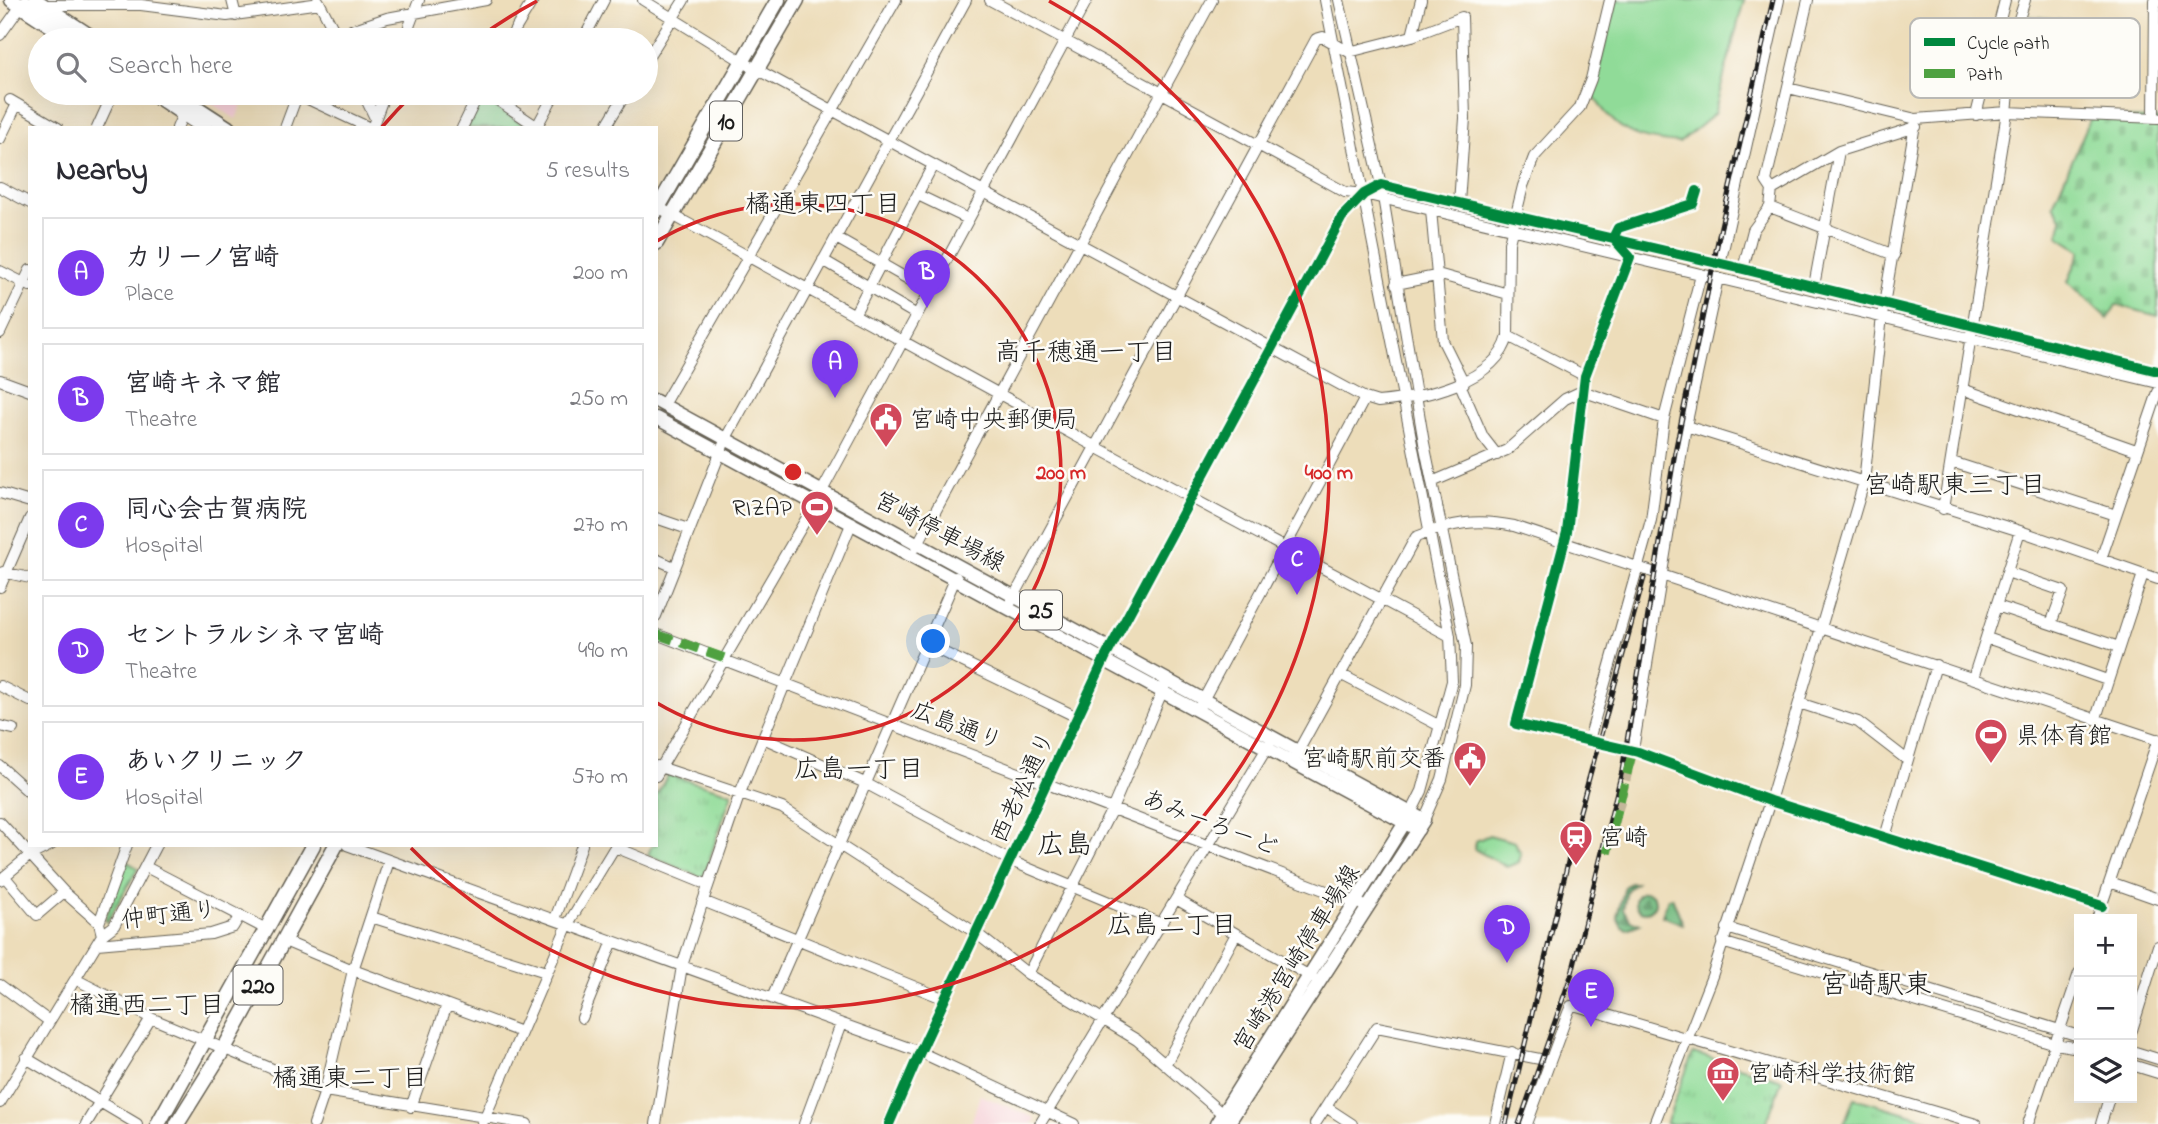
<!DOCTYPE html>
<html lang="en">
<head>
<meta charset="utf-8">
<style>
  :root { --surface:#fff; --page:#f7f7f7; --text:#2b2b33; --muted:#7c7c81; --line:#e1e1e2; --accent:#7c3aed }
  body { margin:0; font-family:"Indie Flower","Klee One",sans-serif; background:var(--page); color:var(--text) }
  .controls { position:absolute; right:21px; bottom:21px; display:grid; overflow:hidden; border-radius:0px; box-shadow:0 7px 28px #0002 }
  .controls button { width:63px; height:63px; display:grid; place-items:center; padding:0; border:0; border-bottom:2px solid var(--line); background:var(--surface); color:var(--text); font:35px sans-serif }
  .you { position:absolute; left:934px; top:642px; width:24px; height:24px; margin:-18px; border:5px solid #fff; border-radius:50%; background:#1a73e8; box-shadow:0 0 0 10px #1a73e833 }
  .badge { display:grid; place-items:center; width:46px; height:46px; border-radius:50%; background:var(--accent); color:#fff; font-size:23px; font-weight:700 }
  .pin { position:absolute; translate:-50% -58px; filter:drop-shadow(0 2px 4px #0008) }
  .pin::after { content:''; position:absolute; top:37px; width:24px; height:21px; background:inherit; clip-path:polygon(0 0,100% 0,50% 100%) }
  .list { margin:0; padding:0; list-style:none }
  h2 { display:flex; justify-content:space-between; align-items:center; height:91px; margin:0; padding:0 28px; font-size:30px }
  h2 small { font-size:23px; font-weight:400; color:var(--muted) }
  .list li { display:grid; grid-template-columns:46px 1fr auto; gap:21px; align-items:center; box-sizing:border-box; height:112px; margin:0 14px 14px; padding:0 14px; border:2px solid var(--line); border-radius:0px }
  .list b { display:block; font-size:26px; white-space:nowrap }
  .list p { margin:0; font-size:23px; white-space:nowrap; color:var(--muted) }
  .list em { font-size:23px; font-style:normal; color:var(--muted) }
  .icon { flex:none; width:38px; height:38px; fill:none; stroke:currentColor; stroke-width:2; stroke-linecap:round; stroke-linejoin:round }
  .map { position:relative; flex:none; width:2158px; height:1124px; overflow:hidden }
  .search { position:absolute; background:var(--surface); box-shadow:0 7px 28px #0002; left:28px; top:28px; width:630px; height:77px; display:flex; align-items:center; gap:18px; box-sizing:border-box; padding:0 24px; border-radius:38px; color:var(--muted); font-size:26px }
  .panel { position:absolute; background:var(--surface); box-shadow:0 7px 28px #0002; left:28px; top:126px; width:630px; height:721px; border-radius:0px }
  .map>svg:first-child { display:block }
  .built { fill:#f6cfd7 }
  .grass { fill:url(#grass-tufts); stroke:#567c5a; stroke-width:2 }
  .forest { fill:url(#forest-firs); stroke:#486c4e; stroke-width:2 }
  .cemetery { fill:url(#cemetery-stones); stroke:#567c5a; stroke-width:2 }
  .pitch { fill:#90db98; stroke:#567c5a; stroke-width:2 }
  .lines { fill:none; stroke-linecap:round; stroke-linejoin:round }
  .minor-tunnel { stroke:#c3b69a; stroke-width:10; stroke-dasharray:10 5; stroke-linecap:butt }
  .minor-casing { stroke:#656053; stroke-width:12 }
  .major-casing { stroke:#656053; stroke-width:15 }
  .highway-casing { stroke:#656053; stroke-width:17 }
  .minor { stroke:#fff; stroke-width:10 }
  .major { stroke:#fff; stroke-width:12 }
  .highway { stroke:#fff; stroke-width:14 }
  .rail-casing { stroke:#1c1c1c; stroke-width:5 }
  .rail { stroke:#fdfcf7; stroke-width:2.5; stroke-dasharray:8; stroke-linecap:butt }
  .quiet { stroke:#4fa141; stroke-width:9; stroke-dasharray:18 9; stroke-linecap:butt }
  .cycleway-casing { stroke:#fdfcf7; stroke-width:15 }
  .cycleway { stroke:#00873e; stroke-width:10 }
  .ring { fill:none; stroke:#d62828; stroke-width:3.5 }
  .labels { text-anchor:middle; stroke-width:5; stroke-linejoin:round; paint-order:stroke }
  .shield { fill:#fdfcf7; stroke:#605f5e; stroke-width:2 }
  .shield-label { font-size:23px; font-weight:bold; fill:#1c1c1c }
  .poi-label { font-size:24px; fill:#1c1c1c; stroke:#fdfcf7; text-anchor:start }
  .street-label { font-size:24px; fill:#1c1c1c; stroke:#fdfcf7 }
  .neighbourhood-label { font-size:26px; fill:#1c1c1c; stroke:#fdfcf7 }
  .quarter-label { font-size:28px; fill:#1c1c1c; stroke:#fdfcf7 }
  .key { fill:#fdfcf7; stroke:#bab9b5; stroke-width:2 }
  .key-label { font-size:19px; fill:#1c1c1c }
  .centre { fill:#d62828; stroke:#fdfcf7; stroke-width:3.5 }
  .ring-label { font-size:21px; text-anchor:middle; font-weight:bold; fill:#d62828; stroke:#fdfcf7; stroke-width:5; stroke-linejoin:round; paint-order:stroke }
</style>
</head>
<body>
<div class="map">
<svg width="2158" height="1124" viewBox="0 0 2158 1124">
  <defs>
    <pattern id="grass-tufts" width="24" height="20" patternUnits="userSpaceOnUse" patternTransform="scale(1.75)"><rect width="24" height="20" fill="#90db98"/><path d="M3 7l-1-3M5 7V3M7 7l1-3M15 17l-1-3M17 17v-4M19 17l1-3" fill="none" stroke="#7cbb82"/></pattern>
    <pattern id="forest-firs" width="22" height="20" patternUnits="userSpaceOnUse" patternTransform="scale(1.75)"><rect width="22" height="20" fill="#74bb80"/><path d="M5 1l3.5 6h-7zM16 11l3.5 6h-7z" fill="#5e9768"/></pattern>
    <pattern id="cemetery-stones" width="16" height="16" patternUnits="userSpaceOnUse" patternTransform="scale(1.75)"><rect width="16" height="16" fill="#90db98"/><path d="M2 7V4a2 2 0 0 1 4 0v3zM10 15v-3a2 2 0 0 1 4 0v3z" fill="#7cbb82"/></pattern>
  </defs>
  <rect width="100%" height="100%" fill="#fdfcf7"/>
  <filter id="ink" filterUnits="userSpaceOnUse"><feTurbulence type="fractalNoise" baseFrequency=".0143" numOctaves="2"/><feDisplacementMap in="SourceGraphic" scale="14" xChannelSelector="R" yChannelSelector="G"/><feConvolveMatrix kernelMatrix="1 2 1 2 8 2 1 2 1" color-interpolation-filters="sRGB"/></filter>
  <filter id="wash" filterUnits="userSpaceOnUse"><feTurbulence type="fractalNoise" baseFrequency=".00686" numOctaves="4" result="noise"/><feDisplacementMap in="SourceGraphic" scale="28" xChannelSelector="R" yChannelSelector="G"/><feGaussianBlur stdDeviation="1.57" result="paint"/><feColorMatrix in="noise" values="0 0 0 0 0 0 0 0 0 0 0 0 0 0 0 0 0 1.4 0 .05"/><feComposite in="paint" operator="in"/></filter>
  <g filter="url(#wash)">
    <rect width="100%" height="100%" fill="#edddba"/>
    <path class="built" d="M196 93H246L236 119Z
      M980 1095 1035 1118 1032 1124H971Z"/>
    <path class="grass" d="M2026 16 2081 22 2080 46 2021 50Z
      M481 97 526 126 527 128H467Z
      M668 775 732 793 703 878 648 855 652 845H656V796Z
      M1489 835 1515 842 1521 854 1519 862 1507 867 1474 849 1476 841Z
      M126 861 138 868 107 922 105 919Z
      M1693 1053 1782 1080 1766 1124H1666Z
      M1854 1098 1944 1124H1844Z"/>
    <path class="forest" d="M1631 883H1636L1627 890 1623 909 1630 920 1640 924 1627 929 1622 927 1617 917 1625 886Z
      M1635 902a10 10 0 1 1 20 0a10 10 0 1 1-20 0Z
      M1672 897 1683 924 1662 916 1668 898Z"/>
    <path class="cemetery" d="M2091 117 2158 119V316L2116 305 2108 319 2068 282 2081 251 2058 236 2062 219 2053 205Z"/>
    <path class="pitch" d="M1616 0H1744L1714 114 1679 143C1634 139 1617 133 1592 94Z"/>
  </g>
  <g filter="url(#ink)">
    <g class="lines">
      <path class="minor-tunnel" d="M1607 853 1633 750"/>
      <defs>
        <path id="minor" d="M232 0 236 16
          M318 0 339 40
          M643 0 745 63 1365 398 1378 402C1420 398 1497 383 1508 336L1509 243 1523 186 1534 157 1580 107 1591 79 1610 0
          M990 0 1345 192 1364 194 2158 383
          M1325 0 1450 636 1452 681 1422 791 1411 813
          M1339 0 1381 185 1424 443 1466 646 1465 685 1442 779 1424 820
          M43 5H141L227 16 320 3
          M0 35 25 0
          M1412 36 1421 0
          M322 40 387 18 486 0
          M404 40 419 0
          M509 40 533 0
          M583 40 604 0
          M646 61 684 0
          M1788 88 1916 119 2007 112 2158 118
          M295 93 370 128
          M363 93 375 118
          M487 93 539 128
          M10 100 58 128
          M1976 115 2005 0
          M2154 118 2155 0
          M97 128 113 93
          M177 128 185 109
          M285 128 298 93
          M372 128 385 93
          M462 128 479 93
          M536 128 555 93
          M605 128 626 93
          M0 139 17 104
          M0 187 30 203
          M1772 190 1839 151 1916 127
          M1697 191 1693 204 1618 228 1613 238 1630 257 1585 376 1567 532 1516 724 1638 752 1770 801 2102 906
          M918 195 968 219
          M656 206 1096 447 1450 636
          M1770 207 1894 255
          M1431 210 1443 341 1464 383
          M836 238 929 291
          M823 260 917 315
          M1720 264 1779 0
          M1743 269 1753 230 1770 207 1772 190 1766 181 1808 0
          M0 271 30 286
          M1396 284 1441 275 1508 294
          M1814 286 1839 151
          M854 315 933 165
          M0 333 30 270
          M1508 336 1585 376
          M0 380 30 391
          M1460 384 1483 437 1497 455
          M1965 390 2136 450
          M663 405 896 0
          M1686 426 2020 531 2158 579
          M1952 462 2116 515
          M1432 482 1507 450 1565 399 1582 391 1664 419
          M0 493 30 502
          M1943 509 2007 112 2016 28 2025 0
          M656 518 688 529
          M916 547 1212 0
          M656 559 674 567
          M2101 559 2158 392
          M3 572 30 578
          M2007 572 2063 591 2051 624
          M0 587 30 518
          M1011 602 1316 39 1323 37 1349 52 1412 36 1462 17 1465 118 1459 203
          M1997 606 2119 647
          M656 616 726 438 966 0
          M656 634 1368 907
          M1987 638 2107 680
          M926 644 1077 717
          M1340 674 1440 726
          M1973 678 2020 531
          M0 686 30 701
          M1799 703 1858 722 1906 759
          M1200 706 1365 398
          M2096 718 2143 574
          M0 726 13 729
          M763 738 865 783 1011 861 1162 924
          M1589 740 1651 520 1664 419 1701 274
          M1633 750 1686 426 1718 278
          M1296 755 1416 537C1452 523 1475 518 1514 526L2158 740
          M0 766 30 793
          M657 766 782 808 976 933 1028 974 1137 1040 1226 1117
          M656 776 816 502 1087 0
          M0 822 64 892 99 923
          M1885 837 1936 665
          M347 845 920 1052 1074 1124
          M615 847 708 885
          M146 867 268 930
          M5 877 37 915 64 892
          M0 880 29 856 51 845
          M2110 882 2158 899
          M1176 899 1313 978
          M703 901 945 999
          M371 917 546 972
          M555 919 582 845
          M2097 919 2158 739
          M1727 928 2079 1036
          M102 935 114 926 156 845
          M282 940 353 970 521 1032
          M1722 942 2055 1044 2079 1048
          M97 944 211 934 233 927 240 915
          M1028 974 1113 807 1165 685
          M77 980 151 1018 325 1091 527 1124
          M0 985 49 1021
          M772 998 956 577
          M582 1018 613 941
          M2132 1030 2158 946
          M2132 1051 2158 1059
          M26 1058 137 1124
          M1166 1063 1236 934
          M2132 1065 2158 1073
          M0 1103 102 935 99 923 127 845
          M411 1107 447 1005
          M1326 1107 1352 1124
          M86 1124 151 1018
          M314 1124 325 1091 353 970 389 861
          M482 1124 568 924 616 845
          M656 1124 682 966 703 901 740 793 852 522
          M804 1124 841 1024
          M889 1124 920 1052 1105 658 1342 217 1364 194 1381 185 1743 269 2158 371
          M1040 1124 1270 743
          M1315 1124 1377 1027 1550 1061
          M1495 1124 1512 1052
          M1527 1124 1568 1013 1571 1006H1577L1976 1124
          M1654 1124 1712 976 1770 801 1864 482 1882 316 1916 119
          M2028 1124 2079 973
          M2101 1124 2109 1098"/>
        <path id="major" d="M656 401 1424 820 1228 1124
          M656 418 1418 830
          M1216 1124 1409 816"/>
        <path id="highway" d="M12 0 73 40
          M35 0 96 40
          M152 93 205 128
          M174 93 228 128
          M656 211 778 0
          M656 243 797 0
          M158 1124 313 845
          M177 1124 225 1047 336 845"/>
      </defs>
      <use href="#minor" class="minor-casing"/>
      <use href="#major" class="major-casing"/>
      <use href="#highway" class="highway-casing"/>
      <use href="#minor" class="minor"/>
      <use href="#major" class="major"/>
      <use href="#highway" class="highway"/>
      <defs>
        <path id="rail" d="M1506 1124 1580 811 1644 578
          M1519 1124 1572 973 1622 771 1675 452 1721 226 1773 0"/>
      </defs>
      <use href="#rail" class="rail-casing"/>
      <use href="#rail" class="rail"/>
      <path class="quiet" d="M656 634 725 658
        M1607 853 1633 750"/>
      <defs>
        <path id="cycleway" d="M1697 191 1693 204 1618 228 1613 238 1630 257 1585 376 1567 532 1516 724 1638 752 1770 801 2102 906
          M889 1124 920 1052 1105 658 1342 217 1364 194 1381 185 1743 269 2158 371"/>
      </defs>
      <use href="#cycleway" class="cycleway-casing"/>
      <use href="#cycleway" class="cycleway"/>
    </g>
  </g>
  <g class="ring">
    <path d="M657 241A268 268 0 1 1 657 703"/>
    <path d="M382 127A536 536 0 0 1 414 93M478 38A536 536 0 0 1 537 1M1049 1A536 536 0 1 1 411 848"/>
  </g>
  <defs>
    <symbol id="civic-pin" viewBox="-11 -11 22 30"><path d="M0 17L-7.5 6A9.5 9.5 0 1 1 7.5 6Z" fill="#d1495b" stroke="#fdfcf7"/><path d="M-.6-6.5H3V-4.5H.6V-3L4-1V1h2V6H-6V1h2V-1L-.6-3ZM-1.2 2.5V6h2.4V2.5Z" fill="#fff"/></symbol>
    <symbol id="stadium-pin" viewBox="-11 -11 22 30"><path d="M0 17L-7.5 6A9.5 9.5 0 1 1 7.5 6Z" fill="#d1495b" stroke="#fdfcf7"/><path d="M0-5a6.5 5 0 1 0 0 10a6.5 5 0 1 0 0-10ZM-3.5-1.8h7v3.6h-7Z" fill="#fff"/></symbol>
    <symbol id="station-pin" viewBox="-11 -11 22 30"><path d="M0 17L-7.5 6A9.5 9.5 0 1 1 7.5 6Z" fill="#d1495b" stroke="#fdfcf7"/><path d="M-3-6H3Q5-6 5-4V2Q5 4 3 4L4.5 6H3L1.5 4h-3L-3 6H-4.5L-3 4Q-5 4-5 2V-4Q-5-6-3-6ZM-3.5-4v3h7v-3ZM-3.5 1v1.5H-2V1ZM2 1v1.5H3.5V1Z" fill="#fff"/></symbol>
    <symbol id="museum-pin" viewBox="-11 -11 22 30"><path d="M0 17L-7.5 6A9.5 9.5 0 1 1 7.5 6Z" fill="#d1495b" stroke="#fdfcf7"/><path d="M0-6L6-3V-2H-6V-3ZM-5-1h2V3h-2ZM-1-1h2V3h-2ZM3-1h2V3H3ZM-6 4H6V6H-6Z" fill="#fff"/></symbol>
  </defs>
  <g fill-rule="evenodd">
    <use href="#civic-pin" x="867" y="400" width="38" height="52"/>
    <use href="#stadium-pin" x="798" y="488" width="38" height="52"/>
    <use href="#stadium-pin" x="1972" y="716" width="38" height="52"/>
    <use href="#civic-pin" x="1451" y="739" width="38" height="52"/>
    <use href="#station-pin" x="1557" y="818" width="38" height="52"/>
    <use href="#museum-pin" x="1704" y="1054" width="38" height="52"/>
  </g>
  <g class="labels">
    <g class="shield">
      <rect x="710" y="101.5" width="32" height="39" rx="5"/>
      <rect x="1020" y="590.5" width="42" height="39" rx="5"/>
      <rect x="233.5" y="965.5" width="49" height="39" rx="5"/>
    </g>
    <g class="shield-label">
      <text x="726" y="129">10</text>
      <text x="1041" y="618">25</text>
      <text x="258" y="993">220</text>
    </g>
    <g class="poi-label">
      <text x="910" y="427">宮崎中央郵便局</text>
      <text x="792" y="515" text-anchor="end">RIZAP</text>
      <text x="2016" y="743">県体育館</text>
      <text x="1446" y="766" text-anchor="end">宮崎駅前交番</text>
      <text x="1600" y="845">宮崎</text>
      <text x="1748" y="1081">宮崎科学技術館</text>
    </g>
    <g class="street-label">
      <text transform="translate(940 531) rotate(28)" y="8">宮崎停車場線</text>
      <text transform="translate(957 725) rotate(21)" y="8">広島通り</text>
      <text transform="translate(1022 787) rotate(-65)" y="8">西老松通り</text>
      <text transform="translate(1210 822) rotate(21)" y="8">あみーろーど</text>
      <text transform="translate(169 914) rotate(-7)" y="8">仲町通り</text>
      <text transform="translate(1296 958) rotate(-58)" y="8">宮崎港宮崎停車場線</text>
    </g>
    <g class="neighbourhood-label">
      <text x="823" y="212">橘通東四丁目</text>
      <text x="1086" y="360">高千穂通一丁目</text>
      <text x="1955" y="493">宮崎駅東三丁目</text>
      <text x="859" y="777">広島一丁目</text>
      <text x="1172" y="933">広島二丁目</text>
      <text x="147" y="1013">橘通西二丁目</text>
      <text x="350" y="1086">橘通東二丁目</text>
    </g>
    <g class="quarter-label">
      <text x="1065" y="853">広島</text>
      <text x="1876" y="993">宮崎駅東</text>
    </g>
  </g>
  <rect x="1910" y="18" width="230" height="80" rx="10" class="key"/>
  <rect x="1924" y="38" width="31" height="8" fill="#00873e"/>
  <rect x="1924" y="69" width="31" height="9" fill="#4fa141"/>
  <g class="key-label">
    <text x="1967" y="49">Cycle path</text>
    <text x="1967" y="80">Path</text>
  </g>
  <circle cx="793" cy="472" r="10" class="centre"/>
  <g class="ring-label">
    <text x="1061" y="479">200 m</text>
    <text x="1329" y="479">400 m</text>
  </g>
</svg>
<div class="controls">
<button>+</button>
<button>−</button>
<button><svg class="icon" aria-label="layers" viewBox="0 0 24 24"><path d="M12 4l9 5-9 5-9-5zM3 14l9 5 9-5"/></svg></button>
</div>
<div class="you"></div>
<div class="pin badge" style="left:835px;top:398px">A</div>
<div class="pin badge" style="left:927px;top:308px">B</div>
<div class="pin badge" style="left:1297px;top:595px">C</div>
<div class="pin badge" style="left:1507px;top:963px">D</div>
<div class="pin badge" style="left:1591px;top:1027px">E</div>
<div class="search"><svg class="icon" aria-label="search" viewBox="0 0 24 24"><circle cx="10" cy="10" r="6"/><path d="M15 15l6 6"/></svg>Search here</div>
<section class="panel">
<h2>Nearby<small>5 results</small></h2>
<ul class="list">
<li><span class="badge">A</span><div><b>カリーノ宮崎</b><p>Place</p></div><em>200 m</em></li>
<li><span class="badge">B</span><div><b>宮崎キネマ館</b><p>Theatre</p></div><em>250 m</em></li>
<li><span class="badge">C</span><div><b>同心会古賀病院</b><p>Hospital</p></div><em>270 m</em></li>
<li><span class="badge">D</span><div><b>セントラルシネマ宮崎</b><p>Theatre</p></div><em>490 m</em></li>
<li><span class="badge">E</span><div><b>あいクリニック</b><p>Hospital</p></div><em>570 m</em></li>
</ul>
</section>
</div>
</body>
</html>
